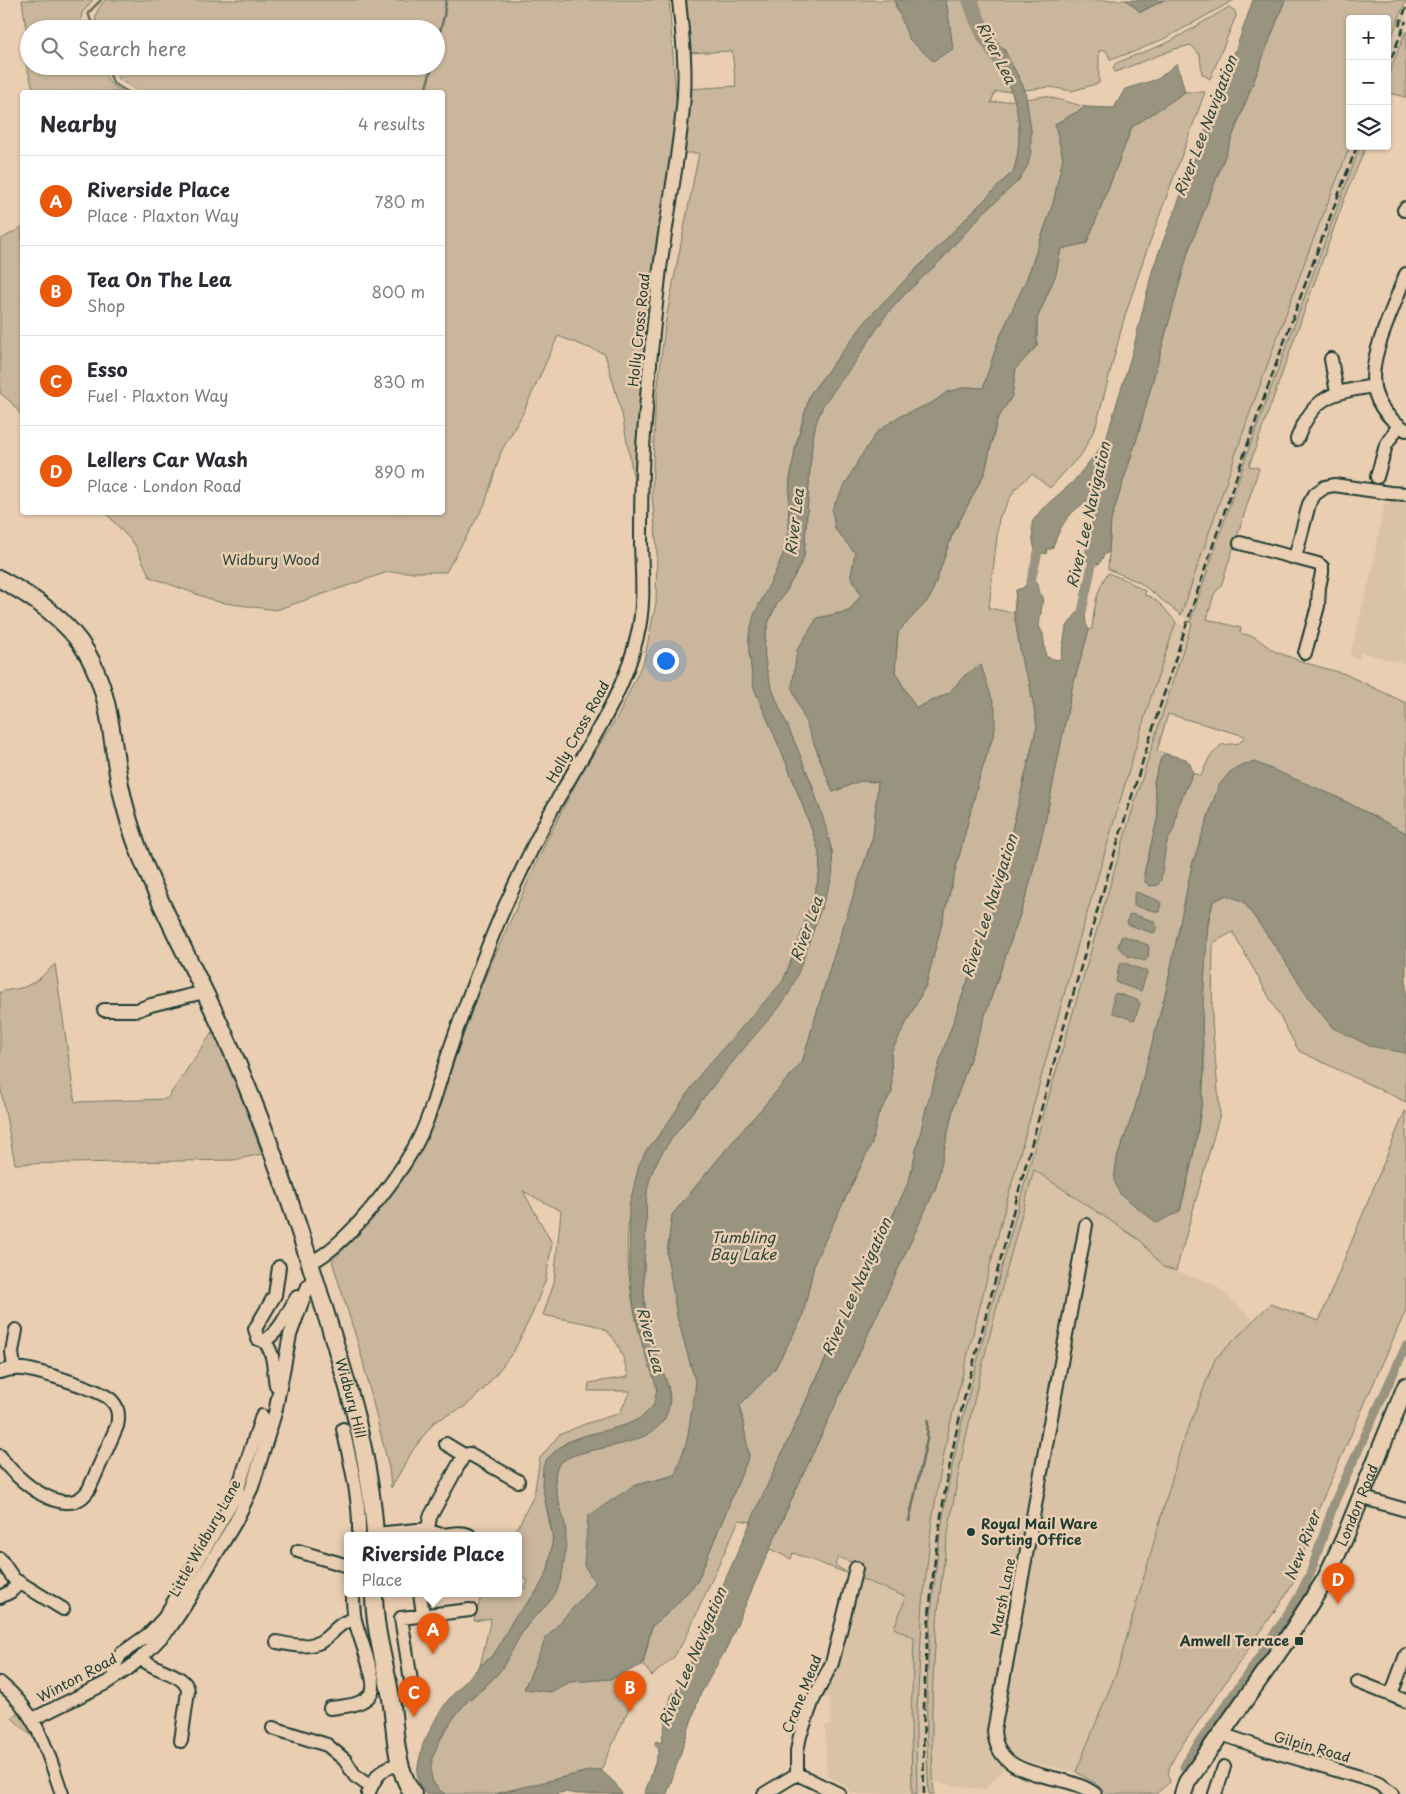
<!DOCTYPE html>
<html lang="en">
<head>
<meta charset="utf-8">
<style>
  :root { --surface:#fff; --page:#f2f2f3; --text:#2b2b33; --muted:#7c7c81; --line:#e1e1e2; --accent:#ea580c }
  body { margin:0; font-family:"Playpen Sans",sans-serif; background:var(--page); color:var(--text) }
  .controls { position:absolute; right:15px; top:15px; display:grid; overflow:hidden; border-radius:5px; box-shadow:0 1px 4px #0004 }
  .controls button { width:45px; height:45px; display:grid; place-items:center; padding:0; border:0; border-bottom:1px solid var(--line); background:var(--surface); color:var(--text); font:25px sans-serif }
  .you { position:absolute; left:665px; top:660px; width:18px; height:18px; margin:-12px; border:4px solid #fff; border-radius:50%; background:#1a73e8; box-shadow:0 0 0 8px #1a73e833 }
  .badge { display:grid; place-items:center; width:32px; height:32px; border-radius:50%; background:var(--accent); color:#fff; font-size:16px; font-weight:700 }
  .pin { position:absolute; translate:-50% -41px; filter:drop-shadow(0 1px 2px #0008) }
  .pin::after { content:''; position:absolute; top:26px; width:18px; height:15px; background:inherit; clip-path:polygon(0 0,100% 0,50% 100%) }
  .popup { position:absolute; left:344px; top:1532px; width:178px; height:65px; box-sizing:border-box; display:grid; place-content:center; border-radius:5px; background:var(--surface); filter:drop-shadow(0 1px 4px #0005); font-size:16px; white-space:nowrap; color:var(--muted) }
  .popup b { font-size:19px; color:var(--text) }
  .popup::after { content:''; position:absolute; left:50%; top:100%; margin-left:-10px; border:10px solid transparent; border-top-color:var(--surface) }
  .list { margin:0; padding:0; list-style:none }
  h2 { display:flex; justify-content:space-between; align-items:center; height:65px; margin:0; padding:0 20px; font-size:21px }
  h2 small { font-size:16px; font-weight:400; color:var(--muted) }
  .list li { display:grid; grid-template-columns:32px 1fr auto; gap:15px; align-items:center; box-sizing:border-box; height:90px; padding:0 20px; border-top:1px solid var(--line) }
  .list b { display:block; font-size:19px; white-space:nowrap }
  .list p { margin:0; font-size:16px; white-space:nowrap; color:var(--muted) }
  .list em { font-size:16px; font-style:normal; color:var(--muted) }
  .icon { flex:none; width:28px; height:28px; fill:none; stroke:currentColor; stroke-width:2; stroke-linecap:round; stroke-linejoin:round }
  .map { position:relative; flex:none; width:1406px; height:1794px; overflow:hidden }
  .search { position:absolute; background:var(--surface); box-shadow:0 1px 4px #0004; left:20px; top:20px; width:425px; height:55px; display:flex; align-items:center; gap:12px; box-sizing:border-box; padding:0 18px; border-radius:28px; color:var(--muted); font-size:19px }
  .panel { position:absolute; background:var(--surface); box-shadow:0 1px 4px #0004; left:20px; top:90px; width:425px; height:425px; border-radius:5px }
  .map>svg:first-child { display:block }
  .built { fill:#d9c2a6 }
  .green { fill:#c9b69c; stroke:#747a68; fill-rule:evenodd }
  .water { fill:#999480; stroke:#687162 }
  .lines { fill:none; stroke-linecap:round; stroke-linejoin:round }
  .stream { stroke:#687162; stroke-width:2.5 }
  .canal { stroke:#999480; stroke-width:9 }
  .river { stroke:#999480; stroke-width:16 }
  .minor-casing { stroke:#1f3d34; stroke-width:16 }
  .major-casing { stroke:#1f3d34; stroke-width:20 }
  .minor { stroke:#eaceb1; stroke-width:12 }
  .major { stroke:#eaceb1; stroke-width:16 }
  .rail { stroke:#1f3d34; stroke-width:2.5; stroke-dasharray:8 4; stroke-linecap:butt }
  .poi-dot { fill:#1f3d34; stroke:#eaceb1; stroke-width:2 }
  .labels { text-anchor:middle; stroke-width:5; stroke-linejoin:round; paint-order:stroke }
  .street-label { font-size:14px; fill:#1f3d34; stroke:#eaceb1 }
  .park-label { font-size:14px; fill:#284339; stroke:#eaceb1 }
  .poi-label { font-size:14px; font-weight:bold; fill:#1f3d34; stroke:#eaceb1; text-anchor:start }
  .water-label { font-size:15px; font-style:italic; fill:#2b463c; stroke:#eaceb1 }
</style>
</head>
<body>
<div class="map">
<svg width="1406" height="1794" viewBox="0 0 1406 1794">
  <rect width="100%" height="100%" fill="#eaceb1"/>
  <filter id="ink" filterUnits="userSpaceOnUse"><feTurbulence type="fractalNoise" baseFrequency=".02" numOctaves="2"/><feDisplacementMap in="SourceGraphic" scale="10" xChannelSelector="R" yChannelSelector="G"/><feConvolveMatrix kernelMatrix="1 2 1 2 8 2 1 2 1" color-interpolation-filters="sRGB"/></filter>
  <g filter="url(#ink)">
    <path class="built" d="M1406 1V31L1387 78V49Z
      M1350 146H1360L1248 451 1190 622 1181 615 1247 421 1308 253Z
      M1393 499 1406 500V664L1361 652 1359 658 1350 656 1372 569 1384 504 1389 503Z
      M1176 622 1189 630 1157 729 1101 915 1029 1165 976 1364 953 1463 940 1543 929 1794H917L916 1727 923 1603 932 1520 948 1432 1002 1219 1078 944 1147 709Z
      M1034 1170 1141 1241 1163 1267 1214 1284 1254 1320 1215 1359 1181 1447 1118 1668 1076 1772 1033 1763 1015 1757 984 1790 933 1782 931 1724 936 1638 939 1590 958 1479 977 1384Z
      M859 1578 906 1597 894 1627 914 1637 911 1719 912 1794H852L844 1785 827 1776 825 1725H831L830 1697 822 1698 833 1680 842 1653 844 1637Z"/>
    <path class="green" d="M22 0H93L82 13 80 29H29V66H100L110 83 122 92H34L23 53 27 34Z
      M105 0H669L677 111 645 376 635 487 622 414 605 354 558 336 523 413 501 452 485 504 446 572H388L276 610 218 602 150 577 135 545 106 513 442 512V92H140L120 80 112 66H436V29H97C93 18 97 8 105 0Z
      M683 0H894L897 10 953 49 947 6 945 0H1126L1141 12 1164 0H1234L1168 37 1131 53 1110 59 1106 50 1099 51V83L1072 91 1050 87 1025 90 1003 47 989 50 1000 66 1011 91 995 92 991 103 1015 100C1020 125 1021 146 1014 170L870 316 810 394 796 445 790 479 788 528 786 547 749 635V652L754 688 788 767 813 833 819 852 820 868 818 881 799 941 783 981 646 1151C619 1210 625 1283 642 1343 647 1360 659 1380 656 1398 649 1430 593 1429 569 1441 561 1445 554 1452 549 1458 535 1473 549 1515 552 1535 553 1542 552 1550 551 1557 545 1587 532 1595 515 1618 507 1628 503 1643 494 1653 490 1658 484 1662 480 1666L491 1618 474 1621 482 1593H518V1583L525 1588 528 1581 518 1574V1535H510L519 1525 534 1495 540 1458 559 1435 585 1424 620 1413 630 1391H588L589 1383 628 1377C625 1360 619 1340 604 1329 597 1324 555 1318 543 1315L554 1283 561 1211 523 1191 552 1243 546 1279 532 1314 514 1351 484 1389 466 1406 434 1422 413 1450 391 1488 389 1468 360 1350 332 1261 376 1215 414 1161 432 1126 477 995 544 846 580 775 618 716 644 660 656 603 657 549 652 495 655 412 665 324 699 153H682L688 89 736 86 732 51 687 53Z
      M1285 0H1406L1387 49V19H1350V146L1308 253 1247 421 1181 615 1139 582 1108 569 1111 520 1137 438 1188 252Z
      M1229 7 1235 11 1236 16 1210 79 1202 74 1200 55 1191 45 1175 49 1115 72 1113 68 1116 63 1169 42Z
      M1406 31V97L1388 93 1387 95V78Z
      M1185 92H1205L1144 258 1124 319 1096 426 1083 452 1050 488 1032 474 1015 489 999 518 989 608 1014 613 1023 667 1029 679 1037 726 993 909 944 1048 926 1109 909 1181 813 1385 751 1522 739 1520 685 1639 674 1657 652 1676 643 1665 652 1626 668 1613 697 1582 749 1456 740 1405 774 1370 802 1318 815 1261 872 1143 878 1115 892 1092 891 1052 926 985 979 779 995 730 965 675 949 693 916 709 895 672 898 632 930 598 952 536 985 472 997 420 1012 396 1016 368 1037 346V319L1056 274 1061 249 1087 243 1132 127Z
      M1045 96 1086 107 1055 124 1063 158 1053 204 1027 278 998 341 983 388 967 387 947 392 932 403 898 417 835 529 855 553 851 576 861 595 849 611 817 618 816 748 833 792 860 781 878 782 873 836 832 961 802 1063 729 1146 672 1215 667 1254 677 1316 696 1384 687 1441 675 1475 633 1486 584 1565 595 1582 579 1602 550 1692 570 1682 610 1679 624 1674 636 1693 601 1770 589 1771 495 1794H445C437 1789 430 1781 430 1771 428 1756 454 1715 465 1703 471 1698 478 1694 484 1688 500 1670 513 1644 528 1624 537 1613 550 1605 556 1591 563 1576 567 1546 565 1529 564 1513 550 1483 557 1468 570 1440 648 1459 668 1409 675 1391 661 1371 656 1354 652 1342 649 1329 647 1316 641 1287 645 1254 646 1224 647 1211 645 1194 649 1181 657 1154 676 1133 693 1111 721 1074 751 1038 782 1003L789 992 833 854 812 784 773 693 767 674 764 655 765 638 768 624 775 607 786 592 804 556 812 442 816 423 823 405 833 389 855 362 886 315 907 292 940 261 981 215 1018 181 1031 130 1026 99Z
      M1360 146H1366L1344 200 1249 466 1259 468 1221 586 1214 594 1207 619 1241 628 1240 633 1255 637 1274 651 1306 663 1345 674 1406 703V833L1333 795 1241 766 1230 772 1218 787 1192 865 1166 991 1135 1108 1117 1158 1180 1211C1192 1165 1203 1117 1204 1069 1205 1055 1202 1041 1202 1027 1202 989 1203 939 1213 902L1226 895 1243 901 1280 953 1306 994 1333 1028 1406 1053V1102L1299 1051 1233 932 1213 943 1212 1021 1220 1114 1176 1271 1163 1267 1141 1241 1034 1170C978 1373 920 1581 934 1794H929C922 1688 931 1566 953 1462 963 1413 977 1364 989 1315 1008 1243 1028 1171 1048 1099 1094 940 1139 780 1192 623L1190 622 1248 451ZM1168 714 1245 736 1240 743 1221 745 1209 758 1201 776 1193 773 1178 806 1174 827 1166 845 1163 857 1144 874 1158 816 1154 782 1161 758 1166 754 1157 751Z
      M22 227V416L11 402 0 393V240Z
      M1108 573 1126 580 1145 591V595C1160 599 1166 612 1176 622L1147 709 1078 944 1002 1219 948 1432 932 1520 923 1603 916 1727 917 1794H912L911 1719 914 1638 894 1628 906 1597 859 1578 863 1567 838 1557 835 1565 849 1574 793 1553 791 1559 770 1549 788 1507 936 1187 954 1105 1027 894 1045 823 1072 688 1089 630 1092 629C1094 610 1096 589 1108 573Z
      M55 964 75 1102 167 1099 213 1031 236 1080 262 1154 234 1160 15 1164 0 1085V992L25 987 39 979Z
      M1405 1111 1406 1112V1310L1324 1496 1308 1537 1299 1570 1288 1592 1180 1748C1174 1758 1165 1770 1170 1782L1156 1794H1107L1095 1783 1076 1772 1118 1668 1181 1447 1215 1359 1270 1304 1319 1321Z
      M20 1709 27 1719 35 1739 12 1718Z"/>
    <path class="water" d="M894 0H945L947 6 953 49 933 61 909 39Z
      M1126 0H1164L1140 12Z
      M1253 0H1285L1188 252 1137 438 1111 520 1109 552 1105 554 1099 564 1087 561C1084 546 1089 532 1094 518 1095 515 1098 510 1098 506 1098 501 1094 500 1090 499 1066 515 1062 523 1052 549H1047L1046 554 1035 551 1033 541 1032 522 1042 509 1073 482 1105 442 1133 350 1153 268 1231 63Z
      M1003 47 1025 90 1031 130V152L1028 165 1018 181 981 215 940 261 907 292 886 315 855 362 823 405 816 423 812 442 804 556C794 585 768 607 765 638 761 673 779 705 792 736 804 763 814 790 823 818 829 839 835 856 832 878 824 900 816 923 808 946 801 964 795 985 784 1001 776 1013 764 1024 755 1035 730 1065 706 1094 682 1125 669 1142 654 1161 649 1182 645 1196 647 1212 646 1226 645 1255 641 1286 646 1315 649 1329 653 1344 657 1358 663 1375 673 1391 668 1411 655 1456 564 1441 556 1470 552 1487 561 1508 565 1524 568 1542 564 1578 555 1594 548 1606 537 1613 529 1623 516 1639 510 1659 497 1675 487 1686 474 1694 464 1705 447 1725 411 1775 445 1794H425L419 1783 417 1773 419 1761 423 1744 438 1715 448 1700 480 1666 495 1653 514 1618 536 1593 548 1571 553 1537 542 1485 543 1467 547 1459 558 1449 568 1442 584 1436 626 1425 642 1417 654 1405 657 1388 642 1344 634 1308 630 1274 629 1207 639 1165 646 1151 661 1133 702 1072 783 981 799 941 818 881 820 868 819 852 813 833 788 767 754 688 749 652V635L754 615 778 567 786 547 788 528 790 479 796 445 810 394 870 316 1014 170C1027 124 1015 88 989 50Z
      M1177 63 1185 92 1132 127 1087 243 1061 249 1056 274 1037 319V346L1016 368 1012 396 997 420 985 472 952 535 930 598 898 632 895 672 916 708 949 693 965 675 981 665 995 708V730L979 779 926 985 891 1052 892 1092 878 1115 872 1143 815 1261 802 1318 774 1370 740 1405 749 1456 697 1582 668 1613 652 1626 642 1665 610 1679 570 1682 550 1692 524 1689 546 1638 595 1583 584 1565 588 1516 633 1486 675 1475 687 1441 696 1384 677 1316 667 1254 672 1215 729 1146 802 1062 832 961 873 836 878 782 860 781 833 792 792 688 797 650 817 618 849 611 861 595 851 576 855 553 835 529 832 509 859 459 877 432 898 417 932 403 947 392 967 387 983 388 998 341 1027 278 1053 204 1063 158 1055 124 1086 107 1114 108 1125 89 1158 79Z
      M1087 576H1092L1084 609 1079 608Z
      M1029 581 1038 584V590L1043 597 1039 626 1043 634 1046 657 1058 660 1061 657 1066 628 1079 610 1085 613 1086 624 1089 630 1072 688 1045 823 1027 894 954 1105 936 1187 788 1507 727 1647 700 1695 667 1794H644L650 1779 659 1750 655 1744 656 1741 661 1743 671 1696 686 1678 694 1651 763 1494 909 1181 926 1109 944 1048 993 909 1037 726 1029 680 1023 667 1014 613 1016 590 1023 588Z
      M1166 754 1186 759 1190 764 1193 773 1178 806 1174 827 1166 845 1161 879 1158 885 1150 886 1145 882 1144 874 1158 816 1154 782 1161 758Z
      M1255 762 1333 795 1406 833V1053L1370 1046 1333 1028 1306 994 1280 953 1243 901 1226 895 1213 902 1208 921 1205 971 1202 1027 1204 1068 1202 1099 1195 1147 1180 1211 1157 1223 1120 1194 1114 1180 1117 1158 1135 1108 1166 991 1192 865 1218 787 1230 772 1241 766Z
      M1136 892 1157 900 1161 903 1159 912 1134 906V894Z
      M1132 914 1154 921 1157 926 1155 932 1152 933 1127 924 1129 915Z
      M1124 936 1148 945 1149 948 1148 957 1145 961 1128 956 1118 947 1121 937Z
      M1122 962 1146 971 1147 973 1141 991 1117 983 1116 981 1119 966Z
      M1116 993 1137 1000 1140 1003 1135 1019 1133 1020 1113 1013V996Z
      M601 1770 615 1783 622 1794H577L565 1792 554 1794H495L589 1771Z"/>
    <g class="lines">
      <path class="stream" d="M94 29 88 13 101 0
        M436 48 444 16 446 0
        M107 66 113 83 128 92
        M425 92 432 66
        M909 1521 927 1439 928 1420"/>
      <path class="canal" d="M1028 593 1041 540
        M1080 621 1095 551
        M1184 1767 1191 1754 1254 1665 1298 1598 1310 1574 1335 1501 1406 1346"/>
      <path class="river" d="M970 0 977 19 986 38 1005 66"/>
      <defs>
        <path id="minor" d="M1404 210 1406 208
          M1406 274C1400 288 1395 303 1389 317 1372 361 1358 400 1406 430
          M1331 359 1337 393
          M1297 439C1314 395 1331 393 1374 386
          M1377 477 1386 445 1399 425
          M1240 543 1318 564 1322 567V573L1319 587 1318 606 1305 653
          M1295 558 1309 504 1315 494 1325 487 1334 485 1390 493 1406 494
          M104 1010H137L151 1005 204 992
          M1086 1225 994 1731C998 1784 1064 1770 1095 1794
          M310 1263C347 1245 393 1184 414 1148 431 1118 438 1084 449 1052 466 1003 484 954 505 906 523 867 541 827 563 790 591 741 624 693 637 637 645 606 642 575 641 543 641 506 641 470 644 434 648 382 653 329 659 277 666 217 680 156 684 95 686 63 682 32 679 0
          M264 1341 258 1339 255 1329 275 1295 279 1267
          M14 1368 12 1352 16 1330
          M0 1372C8 1369 15 1368 23 1369 39 1371 103 1390 112 1401 119 1408 119 1417 117 1426L89 1489C68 1525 14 1478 0 1456
          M276 1385C273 1370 275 1353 264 1341 281 1331 287 1313 297 1297
          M343 1429C351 1464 360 1499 359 1535
          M446 1444 464 1455 470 1454 518 1481
          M1360 1497 1406 1510
          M428 1529 430 1517 464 1455
          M375 1534 428 1529C444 1541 453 1529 469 1535
          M298 1551 348 1566
          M0 1559 14 1579 63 1609
          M420 1593 423 1615
          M0 1597 10 1592 20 1583
          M277 1642C291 1645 304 1648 318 1643 332 1637 338 1620 355 1620
          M141 1658C155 1672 186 1673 188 1691L181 1741
          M115 1677 114 1666 121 1654 149 1634 164 1618 224 1516 236 1494 262 1416
          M1358 1682 1406 1701
          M0 1683C38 1713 47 1751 62 1794
          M1391 1695 1406 1655
          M411 1697 412 1687 401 1618 470 1610
          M330 1708C344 1706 364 1706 372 1692 378 1682 358 1634 355 1620 353 1611 353 1602 353 1593
          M33 1719 106 1683 129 1668 141 1658 170 1628 184 1607 236 1521 252 1487 275 1413 290 1335 308 1286 314 1278
          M273 1728 327 1745 345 1760 355 1776 371 1787
          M1221 1734 1265 1749 1370 1780 1379 1784 1392 1794
          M797 1774V1751L800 1736 813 1700 832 1663 856 1568
          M797 1774 839 1794
          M368 1794C376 1776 380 1768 400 1764
          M764 1794 797 1774
          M1215 1794 1224 1767"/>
        <g id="major">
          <path id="s1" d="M0 579C33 597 68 620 87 653 111 695 111 739 120 785 125 809 132 833 141 856 162 911 192 964 217 1018 257 1103 287 1190 315 1279 341 1363 370 1447 375 1535"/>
          <path d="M374 1593C374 1629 385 1663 391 1698 396 1731 394 1765 413 1794"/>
          <path id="s2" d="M1183 1794 1187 1782 1282 1647 1325 1580 1344 1539 1406 1386"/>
        </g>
      </defs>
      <use href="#minor" class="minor-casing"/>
      <use href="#major" class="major-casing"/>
      <use href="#minor" class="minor"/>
      <use href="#major" class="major"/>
      <path class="rail" d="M1399 26 1406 8
        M1387 69 1406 21
        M924 1794C921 1685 929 1576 949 1469 957 1424 969 1379 981 1335 1000 1260 1020 1185 1041 1110 1129 784 1236 462 1357 146"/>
    </g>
  </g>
  <g class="poi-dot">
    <circle cx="971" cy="1532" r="5"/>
    <rect x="1294" y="1636" width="10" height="10" rx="2.5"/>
  </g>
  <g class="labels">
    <g class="street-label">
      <text transform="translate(639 330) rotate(-84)" y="5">Holly Cross Road</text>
      <text transform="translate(578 732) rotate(-61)" y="5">Holly Cross Road</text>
      <text dy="5" stroke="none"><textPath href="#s1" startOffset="909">Widbury Hill</textPath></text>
      <text dy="5" stroke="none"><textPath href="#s2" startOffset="339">London Road</textPath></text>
      <text transform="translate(205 1538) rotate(-61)" y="5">Little Widbury Lane</text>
      <text transform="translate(1003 1597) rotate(-79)" y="5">Marsh Lane</text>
      <text transform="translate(77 1678) rotate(-28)" y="5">Winton Road</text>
      <text transform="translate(802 1694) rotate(-68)" y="5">Crane Mead</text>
      <text transform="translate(1312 1747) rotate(16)" y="5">Gilpin Road</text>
    </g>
    <g class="park-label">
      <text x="271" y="565">Widbury Wood</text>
    </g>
    <g class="poi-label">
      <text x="981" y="1529">Royal Mail Ware<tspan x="981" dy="16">Sorting Office</tspan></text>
      <text x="1289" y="1646" text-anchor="end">Amwell Terrace</text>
    </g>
    <g class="water-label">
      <text transform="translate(996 53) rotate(63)" y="5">River Lea</text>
      <text transform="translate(1206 126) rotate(-69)" y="5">River Lee Navigation</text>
      <text transform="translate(1089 515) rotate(-77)" y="5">River Lee Navigation</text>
      <text transform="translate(795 522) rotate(-83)" y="5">River Lea</text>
      <text transform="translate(990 906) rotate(-72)" y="5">River Lee Navigation</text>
      <text transform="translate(807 929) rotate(-70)" y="5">River Lea</text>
      <text x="743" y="1243">Tumbling<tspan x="743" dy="17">Bay Lake</tspan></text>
      <text transform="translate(857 1287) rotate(-66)" y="5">River Lee Navigation</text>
      <text transform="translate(650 1340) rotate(75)" y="5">River Lea</text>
      <text transform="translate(1303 1546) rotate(-69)" y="5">New River</text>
      <text transform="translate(693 1657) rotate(-67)" y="5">River Lee Navigation</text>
    </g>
  </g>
</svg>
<div class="controls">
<button>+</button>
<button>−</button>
<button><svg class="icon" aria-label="layers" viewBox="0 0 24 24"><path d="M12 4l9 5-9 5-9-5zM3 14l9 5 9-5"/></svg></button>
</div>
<div class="you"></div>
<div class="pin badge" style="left:433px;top:1654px">A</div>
<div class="popup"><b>Riverside Place</b>Place</div>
<div class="pin badge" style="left:630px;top:1712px">B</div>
<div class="pin badge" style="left:414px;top:1717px">C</div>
<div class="pin badge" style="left:1338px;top:1604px">D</div>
<div class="search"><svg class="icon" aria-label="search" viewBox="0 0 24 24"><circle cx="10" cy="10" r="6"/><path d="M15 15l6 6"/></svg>Search here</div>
<section class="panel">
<h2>Nearby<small>4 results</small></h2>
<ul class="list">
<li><span class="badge">A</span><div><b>Riverside Place</b><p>Place · Plaxton Way</p></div><em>780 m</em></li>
<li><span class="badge">B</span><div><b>Tea On The Lea</b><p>Shop</p></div><em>800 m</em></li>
<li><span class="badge">C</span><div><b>Esso</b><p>Fuel · Plaxton Way</p></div><em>830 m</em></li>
<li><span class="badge">D</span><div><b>Lellers Car Wash</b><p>Place · London Road</p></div><em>890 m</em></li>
</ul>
</section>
</div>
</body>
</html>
